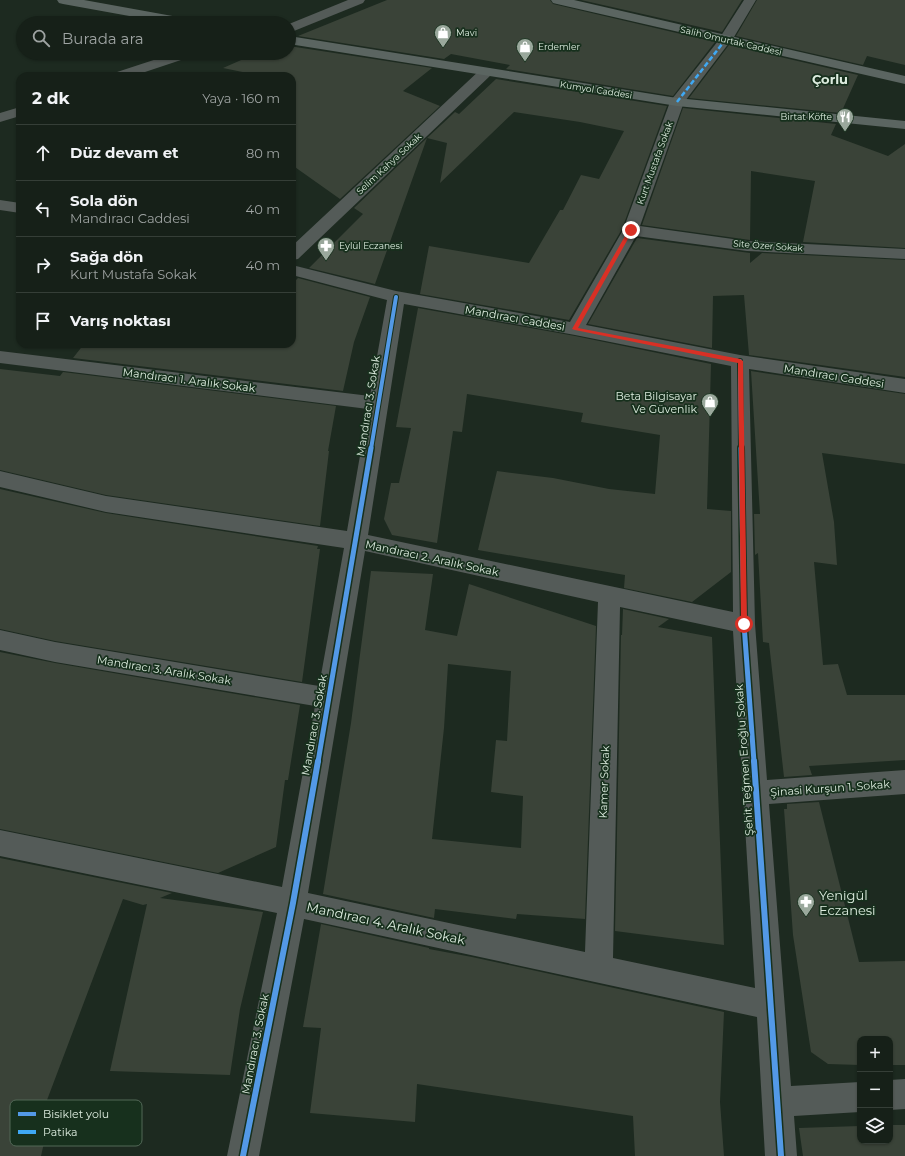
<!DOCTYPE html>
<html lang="tr">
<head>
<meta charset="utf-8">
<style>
  :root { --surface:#162018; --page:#1f2821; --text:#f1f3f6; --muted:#9ea3a2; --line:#353e37 }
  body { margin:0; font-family:Montserrat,sans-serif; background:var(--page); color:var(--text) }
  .controls { position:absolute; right:12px; bottom:12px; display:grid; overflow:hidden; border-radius:8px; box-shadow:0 1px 3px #0004 }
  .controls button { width:36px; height:36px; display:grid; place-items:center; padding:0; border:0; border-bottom:1px solid var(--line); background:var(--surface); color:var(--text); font:20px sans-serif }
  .stop { position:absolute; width:12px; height:12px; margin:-9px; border:3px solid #d93025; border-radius:50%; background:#fff }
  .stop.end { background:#d93025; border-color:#fff; box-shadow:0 1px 4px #0008 }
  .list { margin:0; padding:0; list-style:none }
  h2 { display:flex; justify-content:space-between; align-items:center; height:52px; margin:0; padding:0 16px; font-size:17px }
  h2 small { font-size:13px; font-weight:400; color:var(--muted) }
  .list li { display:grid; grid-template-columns:26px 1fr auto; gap:12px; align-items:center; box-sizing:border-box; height:56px; padding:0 16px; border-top:1px solid var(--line) }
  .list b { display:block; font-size:15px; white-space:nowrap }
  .list p { margin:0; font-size:13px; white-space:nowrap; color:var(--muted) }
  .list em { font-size:13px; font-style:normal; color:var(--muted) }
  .icon { flex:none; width:22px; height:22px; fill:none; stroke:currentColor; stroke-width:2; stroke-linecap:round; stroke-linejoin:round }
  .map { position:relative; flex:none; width:905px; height:1156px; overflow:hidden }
  .search { position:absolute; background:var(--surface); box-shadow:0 1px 3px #0004; left:16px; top:16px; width:280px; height:44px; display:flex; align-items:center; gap:10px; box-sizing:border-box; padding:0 14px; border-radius:22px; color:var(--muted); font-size:15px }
  .panel { position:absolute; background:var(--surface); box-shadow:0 1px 3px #0004; left:16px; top:72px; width:280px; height:276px; border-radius:12px }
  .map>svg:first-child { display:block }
  .building { fill:#3a4338; fill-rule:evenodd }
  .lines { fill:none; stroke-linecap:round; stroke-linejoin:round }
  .pedestrian { fill:#545b58; fill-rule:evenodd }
  .minor { fill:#545b58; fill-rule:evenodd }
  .tertiary { fill:#545b58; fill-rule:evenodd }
  .primary { fill:#5b6561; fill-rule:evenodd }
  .quiet { stroke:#3fa9f5; stroke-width:2.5; stroke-dasharray:5 2.5; stroke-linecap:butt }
  .cycleway-far2-casing { stroke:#17301d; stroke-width:6 }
  .cycleway-far1-casing { stroke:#17301d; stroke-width:8 }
  .cycleway-casing { stroke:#17301d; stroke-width:9 }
  .cycleway-far2 { stroke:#5399e6; stroke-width:4 }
  .cycleway-far1 { stroke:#5399e6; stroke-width:5 }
  .cycleway { stroke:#5399e6; stroke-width:6 }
  .route { fill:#d93025 }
  .labels { text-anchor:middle; stroke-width:3.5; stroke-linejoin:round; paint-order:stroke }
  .far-poi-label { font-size:9px; fill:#ddecdf; stroke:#17301d; text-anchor:start }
  .far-street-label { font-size:9px; fill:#ddecdf; stroke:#17301d }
  .street-label { font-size:11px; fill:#ddecdf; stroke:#17301d }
  .poi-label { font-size:11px; fill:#ddecdf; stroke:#17301d; text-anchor:end }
  .far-district-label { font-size:13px; font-weight:bold; fill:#ddecdf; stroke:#17301d }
  .near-poi-label { font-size:13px; fill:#ddecdf; stroke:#17301d; text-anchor:start }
  .near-street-label { font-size:13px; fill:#ddecdf; stroke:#17301d }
  .key { fill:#17301d; stroke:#526857; stroke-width:1 }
  .key-label { font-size:11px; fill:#ddecdf }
</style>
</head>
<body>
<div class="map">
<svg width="905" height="1156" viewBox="0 0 905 1156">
  <rect width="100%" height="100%" fill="#1d2a20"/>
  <path class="building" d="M387 0H550L553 4 715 42 673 96 506 69 510 65 451 54 444 59 298 36Z
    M581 0H742L722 32Z
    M757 0H905V65L867 56 863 65 736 36Z
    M729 45 858 75 841 113 689 98Z
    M289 46 432 68 403 91 440 106 340 199 292 165V76H262L223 68 257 53H289Z
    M496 79 667 106 622 229 569 320 420 294 429 246 529 263 560 210H563L581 175 599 179 624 131 580 122 514 112 440 183 447 143 427 138 455 112 459 114Z
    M683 108 836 124 831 135 888 156 905 144V248L803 242 815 181 751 171 750 240 642 225Z
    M427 138 375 284 309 268 363 214 354 208Z
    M637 238 750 253V263L762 253 905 260V377L749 355 744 295 713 296 712 348 588 324Z
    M298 278 370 297 354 342 343 391 73 358 84 344H292V284Z
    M418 308 575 336 711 364 707 509 731 511V572L692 602 624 588 625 575 478 550 497 471 553 478 609 489 655 494 660 435 581 422 583 413 467 394 462 432 453 431 437 543 392 535 384 519 391 483H399L411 428 396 427Z
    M0 369 60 376 63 372 336 406 328 451H329L320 526 106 495 0 470Z
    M751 371 905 394V464L822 453 834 522 837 565 814 562 823 665 838 664 847 695H905V760L809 766 812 775 784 777 769 643 763 642 758 553 755 555 754 514H760Z
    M0 489 106 513 318 546 317 549H320L302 682 55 641 0 629Z
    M371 571 433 574 425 630 457 636 469 584 596 626 585 919 517 914 516 919 435 909 434 918 323 894 351 723ZM448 664 511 671 507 741 496 740 491 792 523 796 521 848 432 839 444 728Z
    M623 609 669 619 658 627 712 637 724 945 615 931 621 635H622Z
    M0 652 55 663 300 705 288 780H285L276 847 218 873 0 829Z
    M819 802 859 962 905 961V1065H890V1039H860V1065L828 1064 811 1052 793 935 784 809H787V804Z
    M0 858 172 893 160 898 263 912 240 1009 230 1075 110 1071 147 904 143 905 123 899 44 1108H52L41 1156H0Z
    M321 924 429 948V949L472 957 724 1012 720 1102 724 1156H635L633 1116 417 1084 415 1122 310 1113 321 1028 303 1027Z
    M890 1125H905V1156H803L799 1128 860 1126V1141H890Z"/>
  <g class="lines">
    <path class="pedestrian" d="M726 35 730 36 732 39 682 105H672L671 102 672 99 722 36Z"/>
    <path class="minor" d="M744 0H756L731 42H721L719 39Z
      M175 53H195L193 56 133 76H112L114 73Z
      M486 68 491 69 493 72 491 75 298 259 292 260V246L481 69Z
      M677 98 682 99 684 102 640 226 747 241 905 249V259L747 251 636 236 586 325 740 355 905 379V393L749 369 755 624 767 780 905 770V794L769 804 791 1086 860 1082V1112L794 1116 797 1156H765L757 1017 304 919 259 1156H227L277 913 0 856V830L282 887 315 706 55 662 0 650V630L55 642 319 686 344 548 106 512 0 487V471L106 496 347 531 368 409 0 363V351L370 396 387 300 292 275V265L396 291 570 322 623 230 670 102 672 99ZM404 304 575 335 731 366 733 612 368 535ZM365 551 598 602 585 952 308 893ZM620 607 733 631 755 988 613 958Z
      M20 107V116L0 122V113Z
      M0 200 20 203V213L0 210Z
      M905 1079V1109L890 1110V1080Z"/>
    <path class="tertiary" d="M348 0H365L363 3 289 33V24Z"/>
    <path class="primary" d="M57 0H84L189 19 194 20 195 23H168L63 4 59 3Z
      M551 0H574L905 76V84L557 4 553 3Z
      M289 36 677 98 905 121V129L677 106 289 44Z"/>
    <path class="quiet" d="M677 102 726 39"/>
    <defs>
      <path id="cycleway-far2" d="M740 361 741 449
        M371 449 396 297"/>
      <path id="cycleway-far1" d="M741 448 744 624 754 762
        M318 762 371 448"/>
      <path id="cycleway" d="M754 761 781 1156
        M243 1156 293 903 318 761"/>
    </defs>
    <use href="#cycleway-far2" class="cycleway-far2-casing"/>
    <use href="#cycleway-far1" class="cycleway-far1-casing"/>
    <use href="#cycleway" class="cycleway-casing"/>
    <use href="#cycleway-far2" class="cycleway-far2"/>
    <use href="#cycleway-far1" class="cycleway-far1"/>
    <use href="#cycleway" class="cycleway"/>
  </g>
  <path class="route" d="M629 229 633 230 578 328 740 359 743 361 747 624 744 627 741 624 738 363 575 330 572 329Z"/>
  <defs>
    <symbol id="shop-pin" viewBox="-11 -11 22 30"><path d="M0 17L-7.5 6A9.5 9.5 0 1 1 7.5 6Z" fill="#9aa89c" stroke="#17301d"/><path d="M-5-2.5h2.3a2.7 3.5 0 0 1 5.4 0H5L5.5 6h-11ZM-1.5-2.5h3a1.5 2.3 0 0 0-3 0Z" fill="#fff"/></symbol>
    <symbol id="restaurant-pin" viewBox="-11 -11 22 30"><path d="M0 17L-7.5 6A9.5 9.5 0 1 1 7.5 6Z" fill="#9aa89c" stroke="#17301d"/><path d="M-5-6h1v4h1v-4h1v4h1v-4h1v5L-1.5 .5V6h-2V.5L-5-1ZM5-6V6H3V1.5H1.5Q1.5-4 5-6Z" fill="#fff"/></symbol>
    <symbol id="pharmacy-pin" viewBox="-11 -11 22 30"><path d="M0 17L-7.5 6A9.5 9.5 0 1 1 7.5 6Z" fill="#9aa89c" stroke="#17301d"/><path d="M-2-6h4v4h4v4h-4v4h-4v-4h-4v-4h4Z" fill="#fff"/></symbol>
  </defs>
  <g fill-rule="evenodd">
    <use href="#shop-pin" x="433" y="23" width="20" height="27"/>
    <use href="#shop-pin" x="515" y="37" width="20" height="27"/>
    <use href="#restaurant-pin" x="835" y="107" width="20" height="27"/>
    <use href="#pharmacy-pin" x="316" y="236" width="20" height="27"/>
    <use href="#shop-pin" x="700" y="392" width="20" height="27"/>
    <use href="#pharmacy-pin" x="796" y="892" width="20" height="27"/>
  </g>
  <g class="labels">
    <g class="far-poi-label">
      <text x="456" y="36">Mavi</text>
      <text x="538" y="50">Erdemler</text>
      <text x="832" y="120" text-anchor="end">Birtat Köfte</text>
      <text x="339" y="249">Eylül Eczanesi</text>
    </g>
    <g class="far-street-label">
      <text transform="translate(731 41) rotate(13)" y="3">Salih Omurtak Caddesi</text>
      <text transform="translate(596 90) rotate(9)" y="3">Kumyol Caddesi</text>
      <text transform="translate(655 163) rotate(-70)" y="3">Kurt Mustafa Sokak</text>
      <text transform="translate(389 164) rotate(-43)" y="3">Selim Kahya Sokak</text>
      <text transform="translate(768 246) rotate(4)" y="3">Site Özer Sokak</text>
    </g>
    <g class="street-label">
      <text transform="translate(515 318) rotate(10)" y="4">Mandıracı Caddesi</text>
      <text transform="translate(834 376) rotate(9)" y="4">Mandıracı Caddesi</text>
      <text transform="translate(189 380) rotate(7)" y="4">Mandıracı 1. Aralık Sokak</text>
      <text transform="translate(368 406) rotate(-81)" y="4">Mandıracı 3. Sokak</text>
      <text transform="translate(432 558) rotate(12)" y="4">Mandıracı 2. Aralık Sokak</text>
      <text transform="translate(164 670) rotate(9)" y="4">Mandıracı 3. Aralık Sokak</text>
      <text transform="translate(314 725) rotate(-80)" y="4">Mandıracı 3. Sokak</text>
      <text transform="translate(744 760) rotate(-94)" y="4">Şehit Teğmen Eroğlu Sokak</text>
      <text transform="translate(604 782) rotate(-88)" y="4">Kamer Sokak</text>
      <text transform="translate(830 788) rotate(-4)" y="4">Şinasi Kurşun 1. Sokak</text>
      <text transform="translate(255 1044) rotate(-79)" y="4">Mandıracı 3. Sokak</text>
    </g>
    <g class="poi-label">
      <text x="697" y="400">Beta Bilgisayar<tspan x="697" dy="13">Ve Güvenlik</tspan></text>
    </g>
    <g class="far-district-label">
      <text x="830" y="84">Çorlu</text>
    </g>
    <g class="near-poi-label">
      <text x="819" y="900">Yenigül<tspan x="819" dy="15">Eczanesi</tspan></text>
    </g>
    <g class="near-street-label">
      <text transform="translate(386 923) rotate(12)" y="5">Mandıracı 4. Aralık Sokak</text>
    </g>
  </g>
  <rect x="10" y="1100" width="132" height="46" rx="6" class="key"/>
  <rect x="18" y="1112" width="18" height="4" fill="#5399e6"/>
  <rect x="18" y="1130" width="18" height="4" fill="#3fa9f5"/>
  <g class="key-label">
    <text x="43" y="1118">Bisiklet yolu</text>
    <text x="43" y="1136">Patika</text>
  </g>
</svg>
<div class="controls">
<button>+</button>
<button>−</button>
<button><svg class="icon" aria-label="layers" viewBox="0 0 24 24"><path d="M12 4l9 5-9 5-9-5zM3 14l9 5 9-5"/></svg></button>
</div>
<div class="stop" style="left:744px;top:624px"></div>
<div class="stop end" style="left:631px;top:230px"></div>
<div class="search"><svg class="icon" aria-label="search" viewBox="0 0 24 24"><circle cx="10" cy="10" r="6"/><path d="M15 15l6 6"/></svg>Burada ara</div>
<section class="panel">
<h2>2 dk<small>Yaya · 160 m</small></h2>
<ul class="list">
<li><svg class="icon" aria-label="ahead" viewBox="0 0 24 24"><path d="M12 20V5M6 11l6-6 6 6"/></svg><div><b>Düz devam et</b></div><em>80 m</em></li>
<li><svg class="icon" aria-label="left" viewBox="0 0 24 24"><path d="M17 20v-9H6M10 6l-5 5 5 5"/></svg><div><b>Sola dön</b><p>Mandıracı Caddesi</p></div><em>40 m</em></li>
<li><svg class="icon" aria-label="right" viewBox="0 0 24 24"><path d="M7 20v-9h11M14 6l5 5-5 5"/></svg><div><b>Sağa dön</b><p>Kurt Mustafa Sokak</p></div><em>40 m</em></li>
<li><svg class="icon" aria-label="arrive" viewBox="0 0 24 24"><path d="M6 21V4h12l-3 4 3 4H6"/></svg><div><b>Varış noktası</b></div></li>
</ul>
</section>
</div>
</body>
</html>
